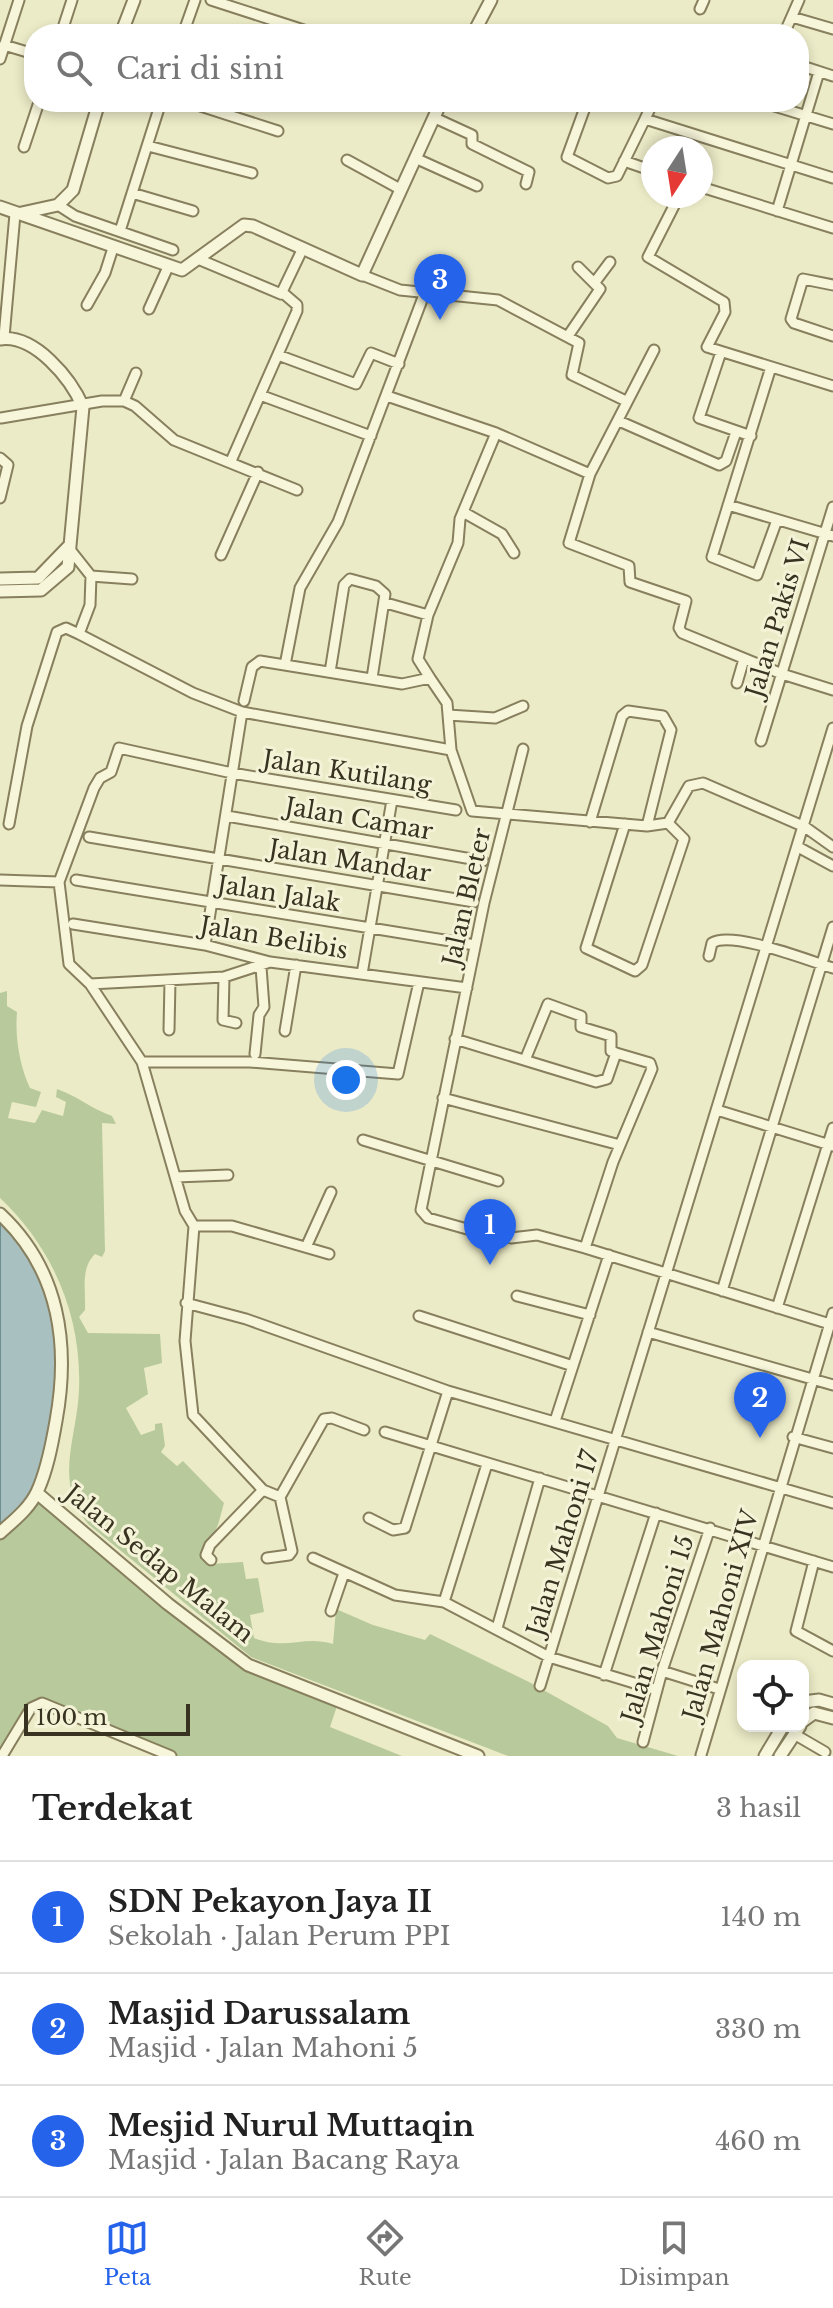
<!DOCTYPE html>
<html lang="id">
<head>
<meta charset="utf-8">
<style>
  :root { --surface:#fff; --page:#f2f2f2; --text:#222; --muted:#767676; --line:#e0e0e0; --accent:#2563eb }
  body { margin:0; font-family:"Libre Baskerville",serif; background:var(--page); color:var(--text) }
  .controls { position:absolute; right:24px; bottom:24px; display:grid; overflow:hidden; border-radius:16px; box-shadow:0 4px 12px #0003 }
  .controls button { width:72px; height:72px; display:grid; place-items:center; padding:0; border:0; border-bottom:2px solid var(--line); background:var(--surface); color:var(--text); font:40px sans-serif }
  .compass { position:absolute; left:641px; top:136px; width:72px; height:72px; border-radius:50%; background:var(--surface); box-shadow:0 4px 12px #0003; rotate:192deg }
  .scale { position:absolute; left:24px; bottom:20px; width:166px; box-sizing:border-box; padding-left:8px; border:4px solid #383220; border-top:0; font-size:22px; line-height:28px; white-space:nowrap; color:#383220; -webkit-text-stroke:6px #f4f3d7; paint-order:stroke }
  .you { position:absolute; left:346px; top:1080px; width:28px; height:28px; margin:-20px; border:6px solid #fff; border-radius:50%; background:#1a73e8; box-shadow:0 0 0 12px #1a73e833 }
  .badge { display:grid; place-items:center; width:52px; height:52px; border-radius:50%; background:var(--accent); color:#fff; font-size:26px; font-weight:700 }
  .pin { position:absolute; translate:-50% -66px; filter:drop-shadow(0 2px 4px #0008) }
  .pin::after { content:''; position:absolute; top:42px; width:28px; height:24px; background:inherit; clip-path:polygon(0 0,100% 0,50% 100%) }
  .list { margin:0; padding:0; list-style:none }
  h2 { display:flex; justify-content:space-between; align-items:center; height:104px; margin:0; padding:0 32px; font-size:34px }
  h2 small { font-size:26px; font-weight:400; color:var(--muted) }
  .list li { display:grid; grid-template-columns:52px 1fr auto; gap:24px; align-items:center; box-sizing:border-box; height:112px; padding:0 32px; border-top:2px solid var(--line) }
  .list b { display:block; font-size:30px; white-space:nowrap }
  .list p { margin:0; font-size:26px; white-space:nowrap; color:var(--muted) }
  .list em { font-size:26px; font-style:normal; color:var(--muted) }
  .icon { flex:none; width:44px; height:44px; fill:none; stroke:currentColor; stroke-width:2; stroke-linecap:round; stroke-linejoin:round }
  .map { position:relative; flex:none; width:833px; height:1756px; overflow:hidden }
  .search { position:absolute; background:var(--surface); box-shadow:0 4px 12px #0003; left:24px; right:24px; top:24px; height:88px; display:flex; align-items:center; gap:20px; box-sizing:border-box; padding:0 28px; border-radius:32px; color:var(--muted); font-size:30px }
  .sheet { height:440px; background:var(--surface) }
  nav { display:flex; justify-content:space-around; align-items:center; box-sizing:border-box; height:112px; border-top:2px solid var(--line); background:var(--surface); font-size:22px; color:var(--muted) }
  nav a { display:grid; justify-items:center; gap:4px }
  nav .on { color:var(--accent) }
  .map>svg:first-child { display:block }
  .green { fill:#b8ca9c }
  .water { fill:#a8c0c0; stroke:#6f8e8f; stroke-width:2 }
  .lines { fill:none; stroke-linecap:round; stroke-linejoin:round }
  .minor-casing { stroke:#877f5d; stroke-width:13 }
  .tertiary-casing { stroke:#877f5d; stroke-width:15 }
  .minor { stroke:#f7f6da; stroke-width:9 }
  .tertiary { stroke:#f7f6da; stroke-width:11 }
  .labels { text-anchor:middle; stroke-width:6; stroke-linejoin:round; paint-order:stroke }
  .street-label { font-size:24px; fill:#383220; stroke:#f4f3d7 }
</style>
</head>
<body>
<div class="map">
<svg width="833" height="1756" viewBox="0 0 833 1756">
  <rect width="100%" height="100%" fill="#ecebc7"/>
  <path class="green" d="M7 991V1006L17 1012C15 1036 19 1064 30 1088L41 1092 36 1107 12 1102 8 1118 35 1123 42 1110 63 1116 66 1102 56 1097 57 1089C78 1096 91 1109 112 1116L116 1124 102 1123 105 1251 102 1257 95 1254C80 1269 86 1290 85 1310L79 1317 88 1333 160 1334 162 1363 144 1368 148 1394 126 1408 141 1435 155 1430V1424L162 1423 165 1446 161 1452 177 1466 183 1461 224 1503 218 1525 203 1555 210 1564 243 1562 246 1579 258 1578 264 1612 250 1615 254 1638C287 1651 302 1635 333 1644L336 1609 373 1625 425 1640 430 1634 529 1682 608 1726 617 1738 678 1756H508L251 1657 88 1524C53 1481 77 1439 79 1390 82 1316 53 1248 0 1198V993Z
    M37 1493 230 1654 338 1703 330 1727 402 1756H171L35 1704 0 1756V1533Z"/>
  <path class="water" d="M0 1214 22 1234 58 1312 60 1397 37 1493 0 1533Z"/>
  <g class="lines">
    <defs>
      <path id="minor" d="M211 0 316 34
        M700 9 704 0
        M792 17 833 29
        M61 34 72 0
        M183 34 195 0
        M784 34 799 0
        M4 45 34 54
        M0 59 19 0
        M799 65 833 76
        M188 102 278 131
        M587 102 567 157 608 178 617 176 645 119
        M653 102 645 119 833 178
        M761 102 833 124
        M435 118 472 135V144L529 172 526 184
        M148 146 252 173
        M24 147 39 102
        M415 158 477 186
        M347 160 400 189
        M624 161 653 171
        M701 187 833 228
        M132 193 193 211
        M679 196 648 257 724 302 725 312 707 347 833 386
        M58 205 75 216 173 250
        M777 211 819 72
        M120 231 161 102
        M198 259 281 294 303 248
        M362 275 400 290 498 300 579 343 572 375 626 401
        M595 282 610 262
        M833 285 803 279 791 319 794 323 833 336
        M87 305 105 273 113 248
        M149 309 168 267
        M568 336 600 289 578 267
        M4 337 15 214
        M654 350 590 474 569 543 629 566 630 582 686 601 679 628 682 633 782 674 833 690
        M721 352 699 418 751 436
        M278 355 356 384 371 353 399 364
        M771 367 712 557 757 575 777 520
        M260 395 371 436
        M387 396 496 433 590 474
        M124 401 136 373
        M1 418 102 401H124L135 406 174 440 297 490
        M619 421 719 465 726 461 736 432
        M0 458 8 465 0 498
        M231 461 297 311V305L283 293
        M728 505 833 536
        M463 512 502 534 514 553
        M68 547 91 576 90 605 79 634 193 693 242 712 451 750 472 811 647 826 671 730 663 716 628 711 622 716 590 822
        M221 555 258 472
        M91 576 132 579
        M386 603 428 615
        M285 665 300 588 338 522 425 292
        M330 672 344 585 350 579 376 586 385 594 372 678
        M430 678 418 659 428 615 458 543 460 519 496 433
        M737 683 744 659
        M244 701 252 667 260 661 402 684 430 678 447 703 451 750
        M448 715 495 718 523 706
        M761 741 833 507
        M523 749 484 903 421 1210 428 1218 467 1229 511 1238 537 1235 585 1248 833 1325
        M227 816 483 861
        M668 823 689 786 703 783 805 827 833 847
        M9 824 27 726 57 632 66 628 79 634
        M625 824 586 948 635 971 642 965 684 839 668 823 647 826
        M89 837 474 902
        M798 847 833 866
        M0 880 59 882
        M76 880 475 945
        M73 924 205 945 270 962 467 988
        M205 945 242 712
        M709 956 712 943C732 930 809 961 833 968
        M270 962 224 977 90 984 69 964 59 882 94 788 100 778 111 772 119 748 232 773 456 810
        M362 974 392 800
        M224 977 223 1020 236 1023
        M90 984 142 1062 185 1211 194 1226 185 1341 193 1415 263 1490 280 1497 324 1419 332 1418 364 1430
        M169 1030 170 981
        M285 1031 296 965
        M455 1039 596 1082 607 1079 616 1053 611 1051V1036L581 1027V1016L548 1004 525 1060
        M255 1054 259 1015 264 1007 261 967
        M142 1062H250L398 1074 419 982
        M443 1098 620 1145
        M717 1110 833 1146
        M363 1140 498 1181
        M176 1177 228 1175
        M194 1226H232L329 1254
        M307 1245 331 1192
        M585 1248 613 1162 652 1069 650 1063 616 1053
        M722 1291 833 927
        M517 1296 590 1315
        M186 1303 246 1319 448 1391 833 1503
        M777 1308 833 1128
        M419 1316 573 1366
        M648 1332 833 1385
        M555 1421 609 1255
        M385 1432 833 1567
        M793 1437 833 1448
        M369 1518 393 1530 405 1528 448 1391
        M267 1558 289 1555 292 1551 280 1497
        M313 1558 395 1595 444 1602 549 1657 657 1690
        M211 1560 206 1555 210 1545 263 1490
        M814 1561 796 1631 833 1651
        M444 1602 487 1464
        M331 1611 344 1573
        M497 1628 540 1478
        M662 1671 719 1689
        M604 1675 656 1513
        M540 1686 833 728
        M794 1734 825 1752
        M643 1742 662 1671 710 1528
        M701 1755 833 1313
        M2 1756 31 1708 42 1703 171 1756"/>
      <path id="tertiary" d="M121 34 134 0
        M473 34 491 0
        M0 207 182 270 244 225 253 226 362 275 441 102
        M17 214 58 205 73 190 99 102
        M0 339C35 334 71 379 83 407L68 567 41 590 0 591
        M0 579 38 578 68 547
        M0 1214C59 1269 70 1344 56 1421 52 1444 47 1471 37 1492 29 1509 13 1521 0 1533
        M37 1493 168 1604 248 1665 478 1756
        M803 1702 819 1700 833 1704
        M803 1721 814 1713 833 1718
        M765 1756 783 1726
        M780 1756 800 1726"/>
    </defs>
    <use href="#minor" class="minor-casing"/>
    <use href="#tertiary" class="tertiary-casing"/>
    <use href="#minor" class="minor"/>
    <use href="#tertiary" class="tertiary"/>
  </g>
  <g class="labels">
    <g class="street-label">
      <text transform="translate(778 618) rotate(-73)" y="8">Jalan Pakis VI</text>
      <text transform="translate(347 772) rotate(9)" y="8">Jalan Kutilang</text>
      <text transform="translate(359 819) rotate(10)" y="8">Jalan Camar</text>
      <text transform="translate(350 861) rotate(9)" y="8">Jalan Mandar</text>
      <text transform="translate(279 894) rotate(9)" y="8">Jalan Jalak</text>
      <text transform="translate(467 897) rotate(-77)" y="8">Jalan Bleter</text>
      <text transform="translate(274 938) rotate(10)" y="8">Jalan Belibis</text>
      <text transform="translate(563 1543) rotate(-73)" y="8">Jalan Mahoni 17</text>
      <text transform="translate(159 1564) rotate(39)" y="8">Jalan Sedap Malam</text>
      <text transform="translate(721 1615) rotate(-74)" y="8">Jalan Mahoni XIV</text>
      <text transform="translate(658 1629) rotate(-73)" y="8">Jalan Mahoni 15</text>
    </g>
  </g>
</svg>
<div class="controls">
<button><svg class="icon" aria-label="locate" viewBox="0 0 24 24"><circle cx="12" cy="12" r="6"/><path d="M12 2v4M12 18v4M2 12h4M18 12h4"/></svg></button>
</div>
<svg class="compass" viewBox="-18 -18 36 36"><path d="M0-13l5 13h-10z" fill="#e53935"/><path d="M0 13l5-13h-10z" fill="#767676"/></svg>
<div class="scale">100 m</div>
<div class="you"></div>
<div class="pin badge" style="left:490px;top:1265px">1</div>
<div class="pin badge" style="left:760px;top:1438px">2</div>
<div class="pin badge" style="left:440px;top:320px">3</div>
<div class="search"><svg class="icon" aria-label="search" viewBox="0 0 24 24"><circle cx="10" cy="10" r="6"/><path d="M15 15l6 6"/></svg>Cari di sini</div>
</div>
<section class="sheet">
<h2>Terdekat<small>3 hasil</small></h2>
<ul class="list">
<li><span class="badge">1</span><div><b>SDN Pekayon Jaya II</b><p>Sekolah · Jalan Perum PPI</p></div><em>140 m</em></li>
<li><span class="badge">2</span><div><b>Masjid Darussalam</b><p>Masjid · Jalan Mahoni 5</p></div><em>330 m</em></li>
<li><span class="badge">3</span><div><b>Mesjid Nurul Muttaqin</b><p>Masjid · Jalan Bacang Raya</p></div><em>460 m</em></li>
</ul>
</section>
<nav>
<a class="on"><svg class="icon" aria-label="map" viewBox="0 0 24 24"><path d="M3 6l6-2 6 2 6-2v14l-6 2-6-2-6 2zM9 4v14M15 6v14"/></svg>Peta</a>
<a><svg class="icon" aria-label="directions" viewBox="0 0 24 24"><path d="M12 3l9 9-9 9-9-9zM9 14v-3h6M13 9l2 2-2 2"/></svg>Rute</a>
<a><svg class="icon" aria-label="saved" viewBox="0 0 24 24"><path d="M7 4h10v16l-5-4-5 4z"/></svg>Disimpan</a>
</nav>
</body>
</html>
